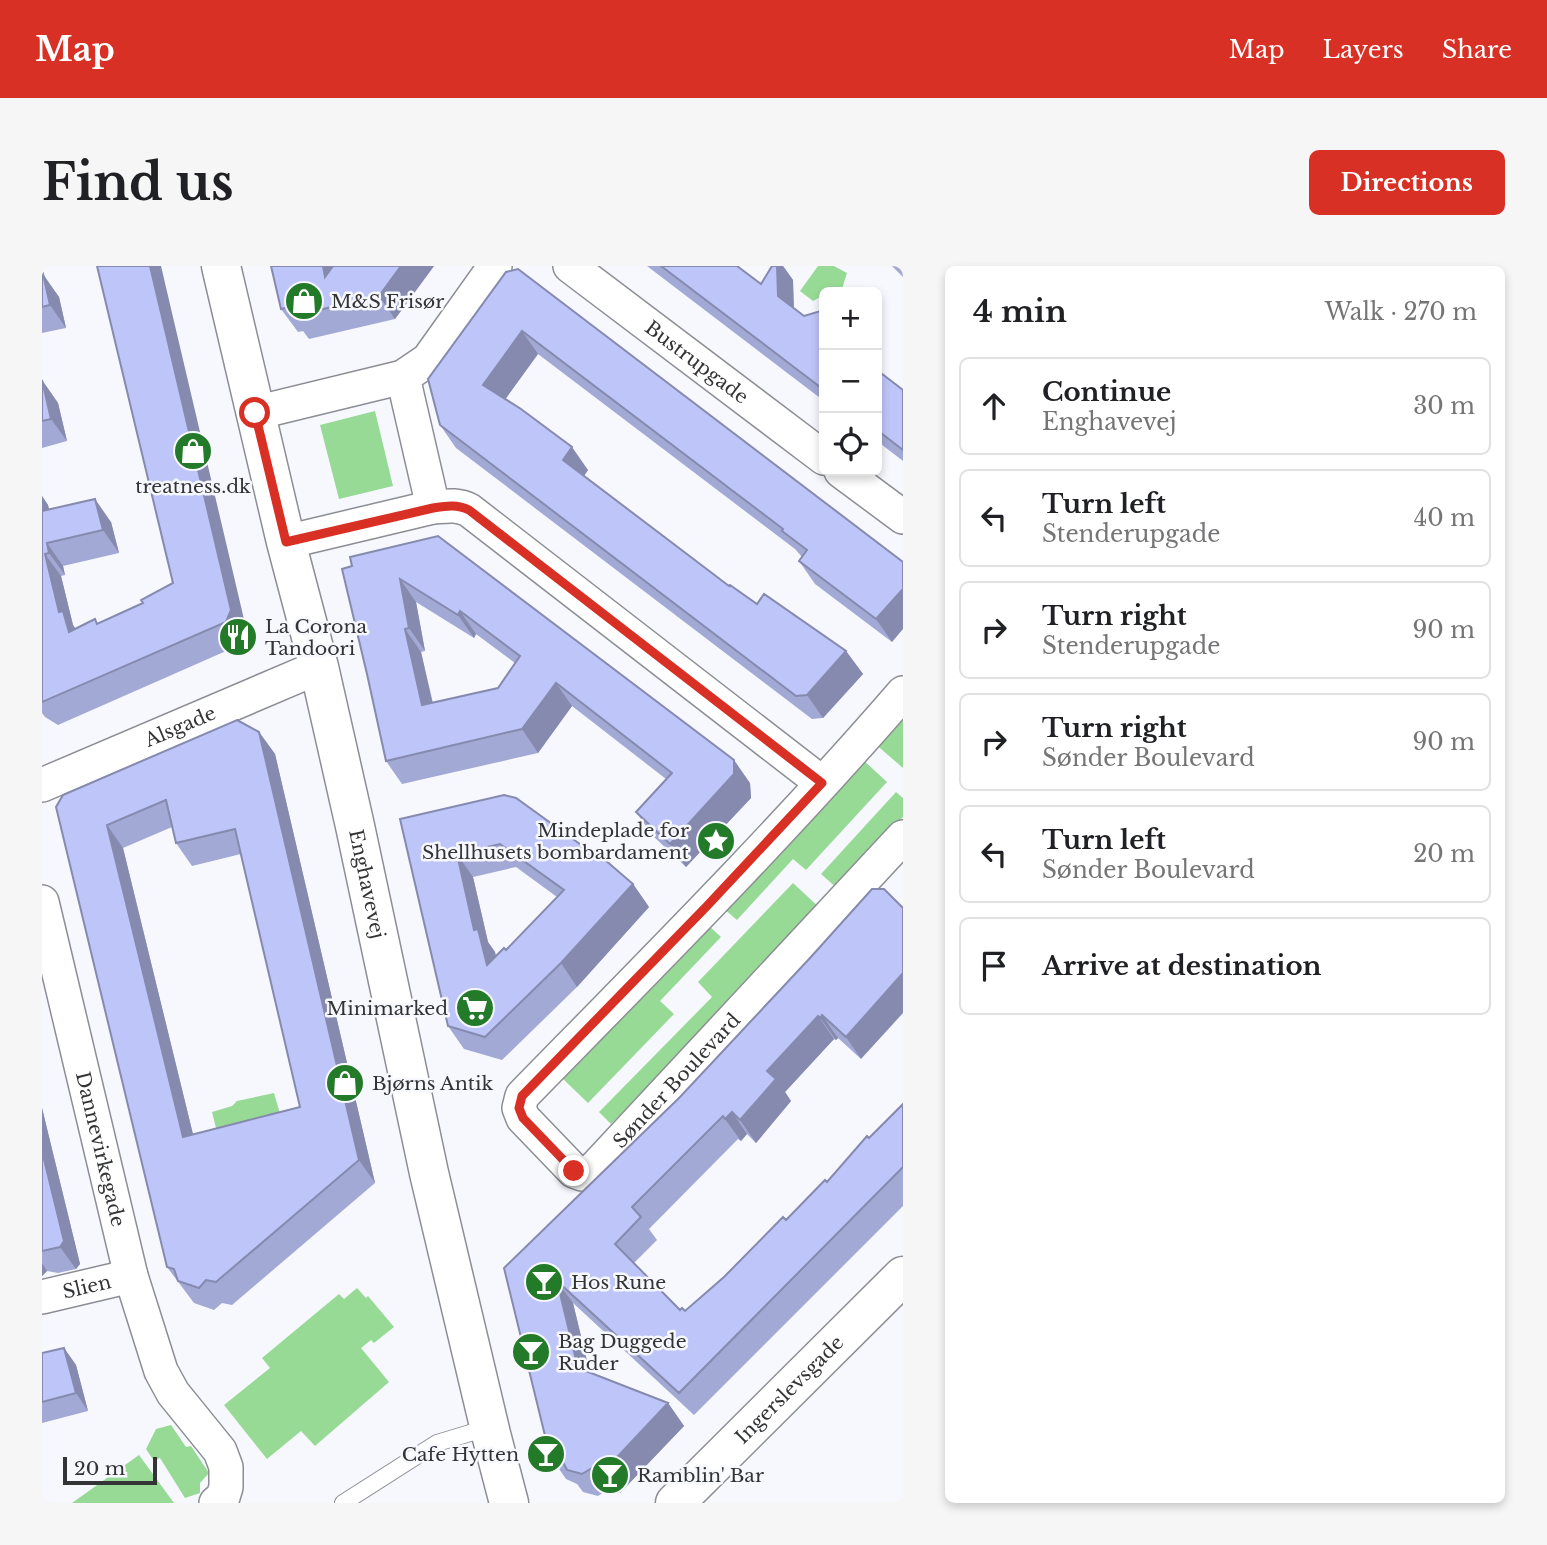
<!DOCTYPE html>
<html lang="en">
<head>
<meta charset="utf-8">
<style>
  :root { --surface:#fff; --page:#f6f6f6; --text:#202124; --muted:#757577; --line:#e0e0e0; --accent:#d93025 }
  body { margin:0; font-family:"Libre Baskerville",serif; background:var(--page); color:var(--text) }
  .controls { position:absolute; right:21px; top:21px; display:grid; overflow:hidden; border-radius:10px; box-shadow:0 4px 10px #0003 }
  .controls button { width:63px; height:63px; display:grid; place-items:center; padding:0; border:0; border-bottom:2px solid var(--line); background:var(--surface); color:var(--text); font:35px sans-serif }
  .scale { position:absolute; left:21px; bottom:18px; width:94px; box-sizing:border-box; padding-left:7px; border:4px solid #333436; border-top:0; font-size:19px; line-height:24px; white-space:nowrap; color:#333436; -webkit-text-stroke:5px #f7f8fe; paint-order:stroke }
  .stop { position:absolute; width:21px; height:21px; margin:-16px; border:5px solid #d93025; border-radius:50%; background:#fff }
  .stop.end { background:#d93025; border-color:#fff; box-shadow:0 2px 7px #0008 }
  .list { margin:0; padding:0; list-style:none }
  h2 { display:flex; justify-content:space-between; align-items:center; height:91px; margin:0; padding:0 28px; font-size:30px }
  h2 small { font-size:23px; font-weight:400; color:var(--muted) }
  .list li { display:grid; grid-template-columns:46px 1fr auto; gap:21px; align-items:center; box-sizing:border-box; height:98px; margin:0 14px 14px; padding:0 14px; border:2px solid var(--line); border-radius:10px }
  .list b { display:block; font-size:26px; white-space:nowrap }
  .list p { margin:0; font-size:23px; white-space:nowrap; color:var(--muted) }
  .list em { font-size:23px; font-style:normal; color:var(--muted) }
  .icon { flex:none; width:38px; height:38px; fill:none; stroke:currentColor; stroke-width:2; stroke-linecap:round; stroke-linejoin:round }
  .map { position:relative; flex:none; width:861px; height:1237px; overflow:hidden; border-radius:10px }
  header { display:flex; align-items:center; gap:42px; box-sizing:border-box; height:98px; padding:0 35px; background:var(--accent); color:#fff }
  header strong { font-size:33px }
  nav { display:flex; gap:38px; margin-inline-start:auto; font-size:24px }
  .intro { display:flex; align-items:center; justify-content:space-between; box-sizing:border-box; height:168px; padding:0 42px }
  h1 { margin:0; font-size:49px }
  .button { padding:18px 32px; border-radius:10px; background:var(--accent); color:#fff; font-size:24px; font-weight:700 }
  main { display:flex; gap:42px; padding:0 42px }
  aside { flex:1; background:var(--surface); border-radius:10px; box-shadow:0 4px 10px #0003 }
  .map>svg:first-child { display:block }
  .green { fill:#97da95 }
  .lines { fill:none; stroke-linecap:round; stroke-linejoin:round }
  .service-casing { stroke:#8d8e95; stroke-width:18 }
  .minor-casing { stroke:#8d8e95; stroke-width:36 }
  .tertiary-casing { stroke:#8d8e95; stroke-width:41 }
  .service { stroke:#fff; stroke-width:16 }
  .minor { stroke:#fff; stroke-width:33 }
  .tertiary { stroke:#fff; stroke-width:38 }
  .wall { fill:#a3a9d5; fill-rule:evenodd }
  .shaded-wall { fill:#858aae }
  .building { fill:#bec5f8; stroke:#858aae; stroke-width:2; fill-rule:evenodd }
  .route { stroke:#d93025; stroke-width:9 }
  .labels { text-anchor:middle; stroke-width:5; stroke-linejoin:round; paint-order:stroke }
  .poi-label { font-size:19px; fill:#333436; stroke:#f7f8fe; text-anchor:start }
  .street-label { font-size:19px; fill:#333436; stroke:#f7f8fe }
</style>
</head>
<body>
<header>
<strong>Map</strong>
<nav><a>Map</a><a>Layers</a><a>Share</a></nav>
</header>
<div class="intro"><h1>Find us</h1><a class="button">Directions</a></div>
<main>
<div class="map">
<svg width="861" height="1237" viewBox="0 0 861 1237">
  <rect width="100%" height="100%" fill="#f7f8fe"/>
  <path class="green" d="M776 0H792L805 7 799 26H782V29L771 35 758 25Z
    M333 145 351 220 297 233 278 159Z
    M861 442V502L831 476Z
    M819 492 845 516 764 604 751 593 695 654 681 642Z
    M854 526 861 532V551L796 623 779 608Z
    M751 617 779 643 569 858 557 846 670 731 656 716Z
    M666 659 679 671 618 735 632 748 546 837 519 811Z
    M232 827 243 865 179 882 170 846 190 840 195 835Z
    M315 1022 324 1032 326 1030 352 1061 332 1077 329 1074 319 1082 347 1116 273 1180 259 1165 225 1193 182 1139 228 1102 220 1092 297 1028 302 1033Z
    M129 1159 144 1181 149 1180 167 1207 158 1217V1227L143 1232 118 1192 112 1195 104 1183 114 1163Z
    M97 1189 132 1237H30Z"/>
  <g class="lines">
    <defs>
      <path id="service" d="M301 1237 395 1177 448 1161"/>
      <g id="minor">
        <path id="s1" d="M528 0 782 192"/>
        <path d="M361 111 391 241"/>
        <path d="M213 147 361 111 386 94 453 0"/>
        <path d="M799 205 861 251"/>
        <path d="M244 276 391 241C405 240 415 238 427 244L780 517"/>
        <path id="s2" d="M861 427C740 567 609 698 480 830L477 842 481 852 532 905 540 908 551 904 861 571"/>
        <path id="s3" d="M0 519 277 401"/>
        <path id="s4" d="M0 636 89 1010 119 1105 131 1127 178 1185 184 1201V1221L181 1231 174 1237"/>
        <path id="s5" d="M0 1031 89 1010"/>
      </g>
      <g id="tertiary">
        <path id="s6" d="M179 0 244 276 277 401 313 560 387 907 449 1168 467 1237"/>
        <path id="s7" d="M633 1237 861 1010"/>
      </g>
    </defs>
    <use href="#service" class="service-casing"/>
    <use href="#minor" class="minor-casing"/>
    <use href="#tertiary" class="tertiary-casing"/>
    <use href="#service" class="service"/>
    <use href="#minor" class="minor"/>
    <use href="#tertiary" class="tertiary"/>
  </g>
  <path class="wall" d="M229 0H392L353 53 267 73 261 65 256 66 239 43Z
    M605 0H695L719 18 730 0H741L751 14 752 42 762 50 782 44V135Z
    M850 0H861V11Z
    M464 6 861 296 850 376 773 318 757 295 760 291 753 283 496 88 463 133 546 204 542 210 687 320 715 338 804 385 821 408 781 452 770 453 414 182 398 159Z
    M0 9 17 31 24 62 0 67Z
    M835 104 861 124V195L835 175Z
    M0 114 16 137 25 175 0 182Z
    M0 230 6 239 7 244 69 256 77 287 21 300 23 309 19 310 31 359 33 363 53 353 56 358 101 337 131 317 205 366 200 378 16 459 3 451 0 447Z
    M396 270 708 517 709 532 644 601 610 569 594 546 624 513 530 440 496 487 360 518 344 495 310 300ZM374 336 432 372 434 368 473 397 456 422 391 437 379 386 383 385Z
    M217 466 233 488 333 917 190 1039 180 1037 172 1044 152 1037 125 1001 14 541ZM130 561 134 577 150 600 199 588 258 841 151 868 81 582Z
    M462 529 591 618 607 641 535 721 460 794 422 783 406 760 358 553ZM474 601 515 631 464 684 454 691 453 686 446 676 431 611Z
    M768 692 819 793 796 772 794 774 792 773 743 826 749 835 714 877 705 868 699 875 696 873 607 963 615 974 592 997 638 1044 643 1045 682 1011 785 916 861 838V940L652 1149 531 1037 548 1107 626 1137 642 1160 578 1227 565 1224 556 1230 541 1226 535 1218 524 1213 508 1190 462 1002 638 831Z
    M0 842 38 998 34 1003 16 1007 5 1005 0 1010Z
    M22 1082 34 1099 46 1145 0 1157V1087Z"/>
  <path class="shaded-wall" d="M108 0H119L205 366 200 378 184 356Z
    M281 0H292L283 11Z
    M359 0H392L353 53 337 30Z
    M735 0H741L751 14 752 53 736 30Z
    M1 8 17 31 24 62 8 39Z
    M480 65 496 88 457 142 441 119Z
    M0 114 16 137 25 175 9 153Z
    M530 181 546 204 537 217 521 194Z
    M0 230 6 239 13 269 0 250Z
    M53 233 69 256 77 287 61 264Z
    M5 277 21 300 23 309 7 287Z
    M3 288 19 310 31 359 37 368 27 366 17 346Z
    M358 313 374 336 383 385 367 362Z
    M861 323V363L850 376 834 353Z
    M418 345 434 368 432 372 416 349Z
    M363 363 379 386 396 462 380 439Z
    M804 385 821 408 781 452 765 429Z
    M514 417 530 440 496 487 480 463Z
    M217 466 233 488 333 917 317 894Z
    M692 494 708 517 709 532 644 601 628 578Z
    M65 559 81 582 157 893 141 871Z
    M415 588 431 611 446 676 453 686 461 722 445 699 432 664Z
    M591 618 607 641 535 721 519 697Z
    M861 707V747L819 793 804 771Z
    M780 749 796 772 794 774 778 752Z
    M776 750 792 773 743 826 749 835 714 877 698 854 725 805Z
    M0 842 38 998 34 1003 18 981 0 885Z
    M690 846 705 868 699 875 683 853Z
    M0 997 5 1005 0 1010Z
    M515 1015 531 1037 552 1125 536 1102Z
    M22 1082 34 1099 46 1145 34 1127Z
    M626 1137 642 1160 578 1227 562 1205Z"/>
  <path class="building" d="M55 0H108L189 344 184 356 0 436V245L53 233 61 264 5 277 7 287 3 288 17 346 21 345 27 366 53 353 55 358 101 337 99 334 131 317Z
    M229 0H281L283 11 291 0H359L337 30 251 50 248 41 239 43Z
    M619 0H695L719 18 730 0H735L736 30 762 50 782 44V124Z
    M476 3 861 296V323L834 353 757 295 765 284 740 265 741 263 480 65 441 119 479 143 530 181 521 194 687 320 688 319 715 338 722 328 804 385 765 429 754 430 398 159 386 113 464 6Z
    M1 8 8 39 0 41V9Z
    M835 104 861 124V184L835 164Z
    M0 114 9 153 0 155Z
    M396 270 692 494V508L628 578 594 546 630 507 514 417 480 463 344 495 325 408 300 303 310 300 308 291ZM358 313 416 349 418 345 478 390 456 422 380 439 363 363 367 362Z
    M195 454 217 466 317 894 174 1016 164 1014 157 1022 136 1015 132 1003 125 1001 14 541 21 529ZM124 534 134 577 193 563 258 841 141 871 65 559Z
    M462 529 474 532 553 589 556 588 591 618 519 697 443 771 406 760 358 553ZM458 578 522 624 464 684 462 682 445 699 436 663 432 664 415 588Z
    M830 623H842L861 642V707L804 771 780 749 778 752 776 750 725 805 734 813 698 854 690 846 683 853 681 850 590 941 599 951 573 978 638 1044 640 1042 643 1045 682 1011 741 951 744 954 783 914 785 916 825 870 827 872 861 838V901L637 1127 515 1015 536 1102 626 1137 562 1205 550 1202 540 1208 525 1204 521 1196 508 1190 462 1002 638 831 768 692Z
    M0 885 22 975 18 981 0 985Z
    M22 1082 34 1127 0 1136V1087Z"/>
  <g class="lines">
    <path class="route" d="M213 147 244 276 391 242C404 240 415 238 427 244L780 517 664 641 480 830 477 842 481 852 532 905"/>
  </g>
  <defs>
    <symbol id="shop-disc" viewBox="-11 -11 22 22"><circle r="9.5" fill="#237a28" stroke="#f7f8fe"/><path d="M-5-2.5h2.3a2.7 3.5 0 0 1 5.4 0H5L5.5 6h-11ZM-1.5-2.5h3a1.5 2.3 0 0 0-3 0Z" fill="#fff"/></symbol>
    <symbol id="restaurant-disc" viewBox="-11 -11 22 22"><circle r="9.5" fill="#237a28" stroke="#f7f8fe"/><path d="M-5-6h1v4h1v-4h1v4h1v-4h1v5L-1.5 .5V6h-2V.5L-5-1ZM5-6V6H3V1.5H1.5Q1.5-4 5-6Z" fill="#fff"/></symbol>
    <symbol id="sight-disc" viewBox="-11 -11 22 22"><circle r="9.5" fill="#237a28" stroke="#f7f8fe"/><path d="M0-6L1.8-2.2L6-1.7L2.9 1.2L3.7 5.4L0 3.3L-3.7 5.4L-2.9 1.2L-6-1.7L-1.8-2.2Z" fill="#fff"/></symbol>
    <symbol id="supermarket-disc" viewBox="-11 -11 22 22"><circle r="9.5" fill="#237a28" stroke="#f7f8fe"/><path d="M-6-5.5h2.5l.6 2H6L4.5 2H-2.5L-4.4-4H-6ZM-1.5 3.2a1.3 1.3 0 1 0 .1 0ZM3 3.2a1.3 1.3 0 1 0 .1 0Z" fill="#fff"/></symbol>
    <symbol id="bar-disc" viewBox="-11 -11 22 22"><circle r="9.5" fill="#237a28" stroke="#f7f8fe"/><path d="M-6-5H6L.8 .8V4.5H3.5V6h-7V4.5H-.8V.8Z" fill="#fff"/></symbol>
  </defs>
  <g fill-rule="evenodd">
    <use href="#shop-disc" x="240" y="13" width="44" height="44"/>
    <use href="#shop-disc" x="129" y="163" width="44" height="44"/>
    <use href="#restaurant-disc" x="174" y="349" width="44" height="44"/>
    <use href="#sight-disc" x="652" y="553" width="44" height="44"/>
    <use href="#supermarket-disc" x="411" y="720" width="44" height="44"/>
    <use href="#shop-disc" x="281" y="795" width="44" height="44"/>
    <use href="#bar-disc" x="480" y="994" width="44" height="44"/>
    <use href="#bar-disc" x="467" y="1064" width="44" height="44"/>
    <use href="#bar-disc" x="482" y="1166" width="44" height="44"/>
    <use href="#bar-disc" x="546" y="1187" width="44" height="44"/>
  </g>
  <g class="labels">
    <g class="poi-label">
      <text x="289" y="42">M&amp;S Frisør</text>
      <text x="151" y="227" text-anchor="middle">treatness.dk</text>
      <text x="223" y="367">La Corona<tspan x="223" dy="22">Tandoori</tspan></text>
      <text x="647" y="571" text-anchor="end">Mindeplade for<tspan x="647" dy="22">Shellhusets bombardament</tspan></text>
      <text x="406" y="749" text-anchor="end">Minimarked</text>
      <text x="330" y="824">Bjørns Antik</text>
      <text x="529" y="1023">Hos Rune</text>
      <text x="516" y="1082">Bag Duggede<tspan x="516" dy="22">Ruder</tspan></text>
      <text x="477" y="1195" text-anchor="end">Cafe Hytten</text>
      <text x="595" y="1216">Ramblin' Bar</text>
    </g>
    <g class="street-label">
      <text dy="7" stroke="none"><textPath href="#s1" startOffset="159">Bustrupgade</textPath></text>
      <text dy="7" stroke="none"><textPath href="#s3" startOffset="150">Alsgade</textPath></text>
      <text dy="7" stroke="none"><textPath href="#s6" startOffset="635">Enghavevej</textPath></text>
      <text dy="7" stroke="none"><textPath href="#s2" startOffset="794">Sønder Boulevard</textPath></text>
      <text dy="7" stroke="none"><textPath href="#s4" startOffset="254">Dannevirkegade</textPath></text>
      <text dy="7" stroke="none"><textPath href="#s5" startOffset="46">Slien</textPath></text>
      <text dy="7" stroke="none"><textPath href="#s7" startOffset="161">Ingerslevsgade</textPath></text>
    </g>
  </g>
</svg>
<div class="controls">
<button>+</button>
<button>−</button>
<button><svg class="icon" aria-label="locate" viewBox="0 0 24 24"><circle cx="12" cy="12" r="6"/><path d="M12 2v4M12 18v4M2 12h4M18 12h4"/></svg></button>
</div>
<div class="scale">20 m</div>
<div class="stop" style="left:213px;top:147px"></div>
<div class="stop end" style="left:532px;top:905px"></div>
</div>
<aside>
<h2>4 min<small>Walk · 270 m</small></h2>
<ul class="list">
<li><svg class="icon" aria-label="ahead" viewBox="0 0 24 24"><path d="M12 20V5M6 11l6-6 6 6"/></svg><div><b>Continue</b><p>Enghavevej</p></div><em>30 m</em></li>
<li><svg class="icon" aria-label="left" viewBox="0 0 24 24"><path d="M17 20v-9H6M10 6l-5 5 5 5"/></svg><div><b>Turn left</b><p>Stenderupgade</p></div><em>40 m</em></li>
<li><svg class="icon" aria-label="right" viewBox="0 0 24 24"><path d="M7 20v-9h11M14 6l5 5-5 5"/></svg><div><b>Turn right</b><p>Stenderupgade</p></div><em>90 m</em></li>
<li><svg class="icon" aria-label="right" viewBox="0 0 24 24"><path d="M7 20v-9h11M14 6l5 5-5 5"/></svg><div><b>Turn right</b><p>Sønder Boulevard</p></div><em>90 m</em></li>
<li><svg class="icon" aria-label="left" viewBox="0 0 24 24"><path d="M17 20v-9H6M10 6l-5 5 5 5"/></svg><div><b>Turn left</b><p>Sønder Boulevard</p></div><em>20 m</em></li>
<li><svg class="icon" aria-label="arrive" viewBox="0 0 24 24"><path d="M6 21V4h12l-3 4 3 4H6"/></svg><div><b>Arrive at destination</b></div></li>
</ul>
</aside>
</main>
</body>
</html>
